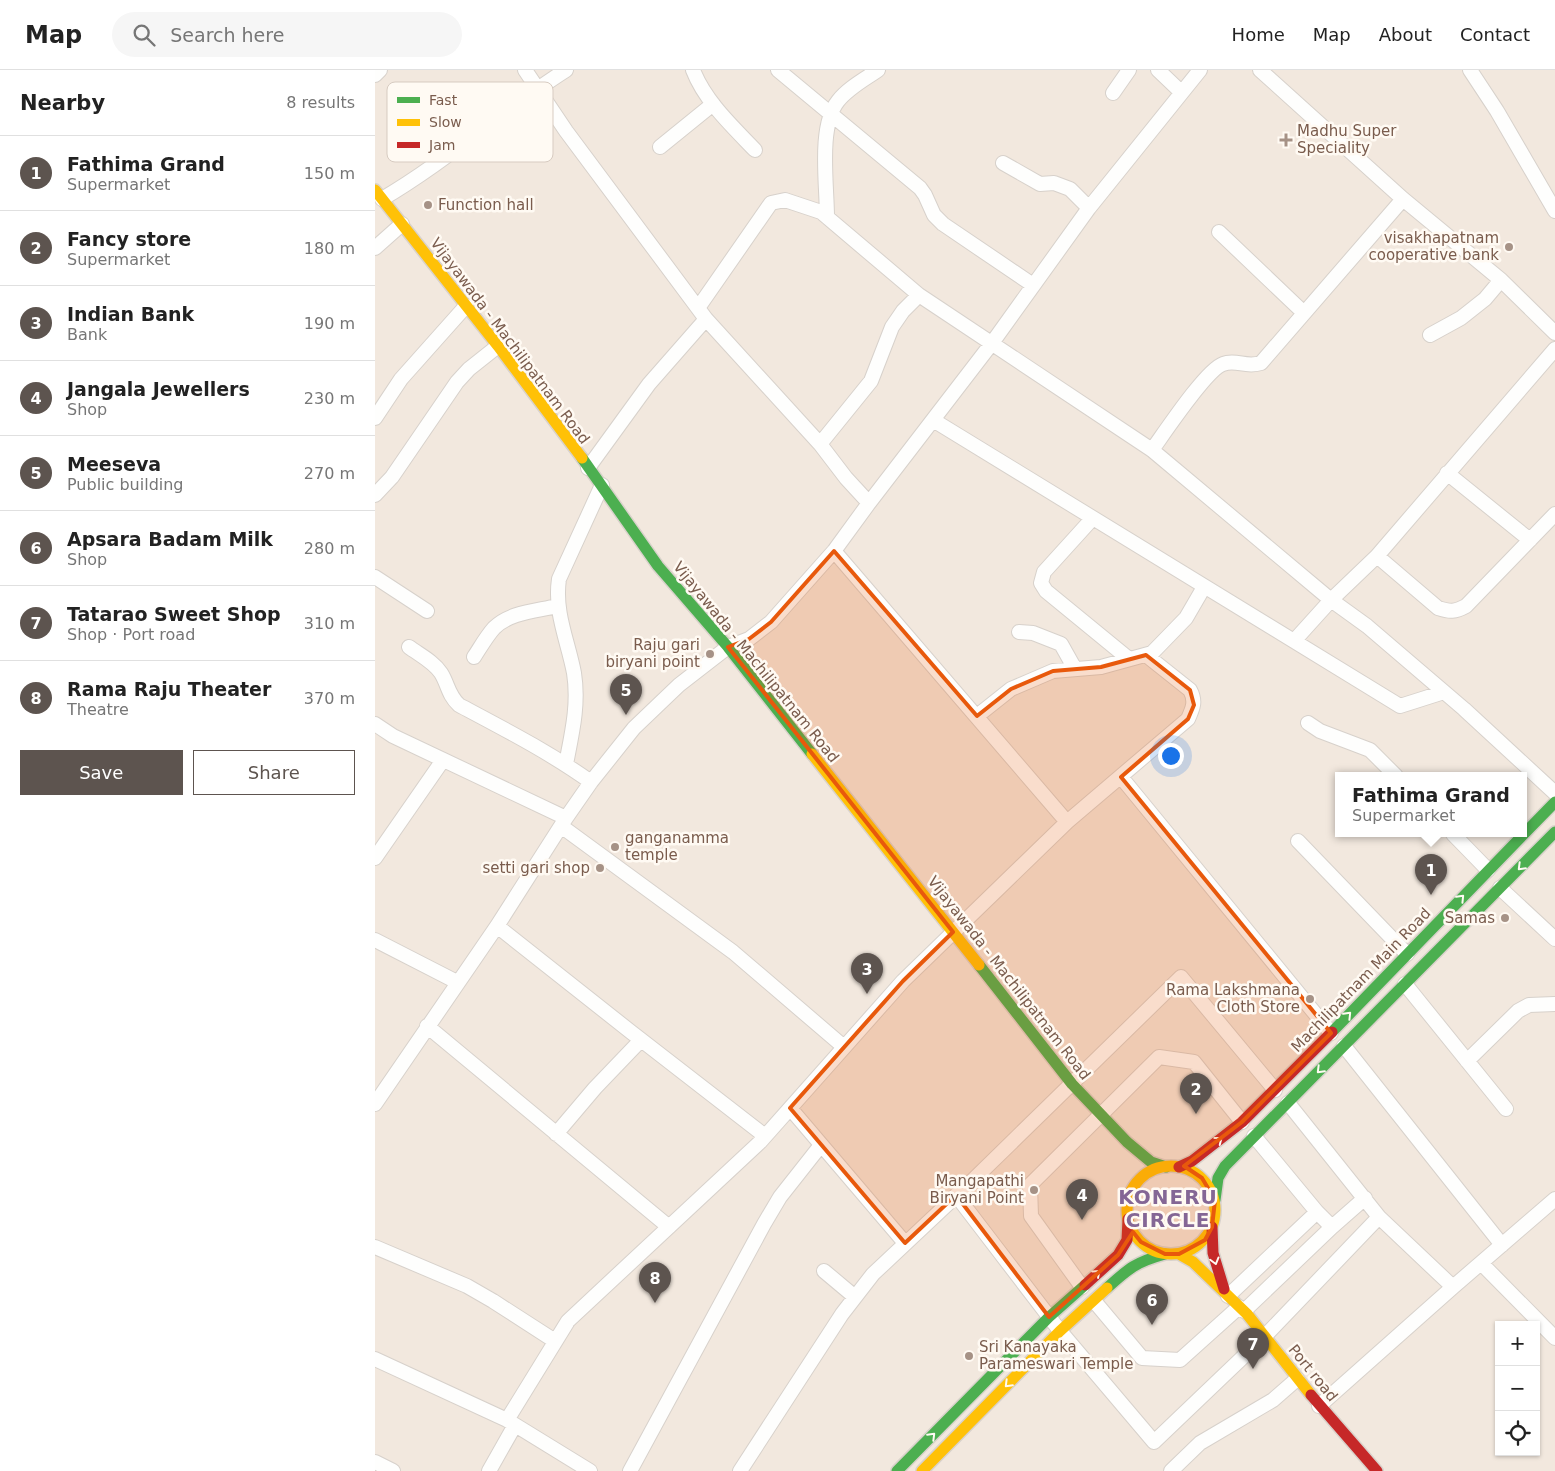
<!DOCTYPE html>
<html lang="en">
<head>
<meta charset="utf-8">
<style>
  :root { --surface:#fff; --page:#f6f6f6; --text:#222; --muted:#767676; --line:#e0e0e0; --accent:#5d544f }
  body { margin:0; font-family:"DejaVu Sans",sans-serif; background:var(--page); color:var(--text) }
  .controls { position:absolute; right:15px; bottom:15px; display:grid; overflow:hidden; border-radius:0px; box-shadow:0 1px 4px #0004 }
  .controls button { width:45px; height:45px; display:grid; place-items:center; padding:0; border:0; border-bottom:1px solid var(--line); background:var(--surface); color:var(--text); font:25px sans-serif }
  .you { position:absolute; left:795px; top:685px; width:18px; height:18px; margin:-12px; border:4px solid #fff; border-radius:50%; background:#1a73e8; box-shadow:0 0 0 8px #1a73e833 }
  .badge { display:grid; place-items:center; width:32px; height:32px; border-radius:50%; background:var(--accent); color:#fff; font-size:16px; font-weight:700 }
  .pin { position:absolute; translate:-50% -41px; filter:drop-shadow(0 1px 2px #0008) }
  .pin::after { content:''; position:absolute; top:26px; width:18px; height:15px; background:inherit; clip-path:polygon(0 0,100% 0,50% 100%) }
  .popup { position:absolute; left:960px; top:702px; width:192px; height:65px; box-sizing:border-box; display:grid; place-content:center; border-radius:0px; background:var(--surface); filter:drop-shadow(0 1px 4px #0005); font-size:16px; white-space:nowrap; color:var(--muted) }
  .popup b { font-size:19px; color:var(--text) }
  .popup::after { content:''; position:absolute; left:50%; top:100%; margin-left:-10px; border:10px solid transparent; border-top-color:var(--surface) }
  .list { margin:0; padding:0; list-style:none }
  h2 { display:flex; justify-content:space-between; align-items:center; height:65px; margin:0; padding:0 20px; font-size:21px }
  h2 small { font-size:16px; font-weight:400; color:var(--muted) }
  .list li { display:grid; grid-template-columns:32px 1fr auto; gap:15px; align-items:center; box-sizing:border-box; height:75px; padding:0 20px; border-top:1px solid var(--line) }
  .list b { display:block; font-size:19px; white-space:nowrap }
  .list p { margin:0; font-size:16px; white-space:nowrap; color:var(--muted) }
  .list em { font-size:16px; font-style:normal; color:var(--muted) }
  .actions { display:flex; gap:10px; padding:15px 20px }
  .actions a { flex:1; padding:11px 0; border:1px solid var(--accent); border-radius:0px; text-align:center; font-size:18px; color:var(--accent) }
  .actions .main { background:var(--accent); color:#fff }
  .icon { flex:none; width:28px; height:28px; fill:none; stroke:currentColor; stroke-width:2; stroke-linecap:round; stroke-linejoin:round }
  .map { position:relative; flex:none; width:1180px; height:1401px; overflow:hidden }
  header { display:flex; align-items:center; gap:30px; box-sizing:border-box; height:70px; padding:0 25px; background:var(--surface); border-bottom:1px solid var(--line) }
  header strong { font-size:24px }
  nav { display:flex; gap:28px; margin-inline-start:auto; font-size:18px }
  .search { width:350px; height:45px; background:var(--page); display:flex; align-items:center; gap:12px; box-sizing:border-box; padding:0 18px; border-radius:28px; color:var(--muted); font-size:19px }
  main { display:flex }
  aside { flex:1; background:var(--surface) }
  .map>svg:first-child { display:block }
  .residential { fill:#f2e8de; fill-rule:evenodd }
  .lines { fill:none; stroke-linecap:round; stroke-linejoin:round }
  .street-casing { stroke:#d7d1cb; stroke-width:16 }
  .fast-casing { stroke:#d9d2cb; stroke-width:14 }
  .slow-casing { stroke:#d9d2cb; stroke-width:14 }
  .jam-casing { stroke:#d9d2cb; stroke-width:14 }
  .street { stroke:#fefefd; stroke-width:14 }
  .fast { stroke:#4caf50; stroke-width:11 }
  .slow { stroke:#ffc107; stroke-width:11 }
  .jam { stroke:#c62828; stroke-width:11 }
  .oneway { stroke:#fffaf3 }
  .marked { fill:#e8590c; fill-opacity:0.2; stroke:#e8590c; stroke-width:4; stroke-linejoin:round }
  .poi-dot { fill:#a69286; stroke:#fffaf3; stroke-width:2 }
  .labels { text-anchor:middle; stroke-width:5; stroke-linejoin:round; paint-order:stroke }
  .poi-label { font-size:15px; fill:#7a5c4d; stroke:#fffaf3; text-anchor:end }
  .street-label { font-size:15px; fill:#7a5c4d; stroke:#fffaf3 }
  .district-label { font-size:20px; font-weight:bold; letter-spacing:1px; fill:#846695; stroke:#fffaf3 }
  .key { fill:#fffaf3; stroke:#d7cbc1; stroke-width:1 }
  .key-label { font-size:14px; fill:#7a5c4d }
</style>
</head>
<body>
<header>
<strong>Map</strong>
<div class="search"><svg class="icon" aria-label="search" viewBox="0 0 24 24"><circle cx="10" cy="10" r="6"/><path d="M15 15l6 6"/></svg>Search here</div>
<nav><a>Home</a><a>Map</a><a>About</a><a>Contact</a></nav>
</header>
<main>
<aside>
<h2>Nearby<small>8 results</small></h2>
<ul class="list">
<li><span class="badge">1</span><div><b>Fathima Grand</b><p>Supermarket</p></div><em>150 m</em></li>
<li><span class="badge">2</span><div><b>Fancy store</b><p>Supermarket</p></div><em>180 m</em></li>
<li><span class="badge">3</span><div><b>Indian Bank</b><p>Bank</p></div><em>190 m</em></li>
<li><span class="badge">4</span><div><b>Jangala Jewellers</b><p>Shop</p></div><em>230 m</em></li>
<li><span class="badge">5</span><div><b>Meeseva</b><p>Public building</p></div><em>270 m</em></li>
<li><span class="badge">6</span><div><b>Apsara Badam Milk</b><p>Shop</p></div><em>280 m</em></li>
<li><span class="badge">7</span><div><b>Tatarao Sweet Shop</b><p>Shop · Port road</p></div><em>310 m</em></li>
<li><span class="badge">8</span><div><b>Rama Raju Theater</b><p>Theatre</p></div><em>370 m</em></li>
</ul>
<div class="actions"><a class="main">Save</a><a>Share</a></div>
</aside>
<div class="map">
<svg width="1180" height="1401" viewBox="0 0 1180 1401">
  <rect width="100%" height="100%" fill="#f9f5f0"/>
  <path class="residential" d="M0 0H1180V1401H0ZM964 706H1148V764H964ZM1124 1255H1161V1382H1124Z"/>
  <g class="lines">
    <defs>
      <path id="street" d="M150 0 191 61 331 249 445 374 471 408 494 433
        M318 0C330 31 357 56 380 80
        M403 0 545 118 550 125 559 145 568 154 658 215
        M783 0 806 22
        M885 0 1028 129 1126 210 1180 263
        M1095 0 1122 41 1180 141
        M0 5 5 0
        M738 23 754 0
        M285 77 338 34
        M628 93 665 114 679 113 695 119 714 138
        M7 129C72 91 128 40 191 0
        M452 147C452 115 443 56 463 31 473 18 490 9 503 0
        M844 162 929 243
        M0 178 27 154
        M323 238 396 133 410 130 446 142 544 225 777 380 956 530 992 556 1089 639 1180 723
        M1055 265 1086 248 1110 229 1126 210
        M0 348 26 309 91 236
        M558 350 1025 636 1069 622
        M445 374 496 311 517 257 528 241 544 225
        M777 380C790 362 831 300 848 294 861 289 871 298 886 293L1028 129
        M213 398 274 314 331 249
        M1072 403 1155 470
        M0 425 17 407 82 312 94 299 123 276
        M717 449 669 502 666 513 671 521 754 589
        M459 481 692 752 813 649C818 638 821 631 815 620L771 585
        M1002 486 1063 538C1075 542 1080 542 1091 536L1180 444
        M0 507 52 541
        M644 562 658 563 686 574 700 599
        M919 571 956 530 1002 486 1180 279
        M34 577C45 585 59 592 66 603 73 614 73 625 84 635 129 659 174 682 216 712
        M99 587C105 578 111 567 119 558 135 542 162 541 182 536
        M602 646 636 619 678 601 726 597 777 583 811 548 829 517
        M933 653 945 661 995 680 1021 706
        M0 654 18 666 191 748
        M191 694C197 663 204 634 199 603 193 571 179 542 184 509L227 415
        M746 707 956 963
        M186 756 358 882 469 977
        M1078 764 1113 800
        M923 771 1032 884
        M0 788 68 690
        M1125 818 1180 869
        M122 856 256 962 390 1066
        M0 870 82 912
        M1030 914 1131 1039
        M52 956 294 1157
        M969 976 1127 1175
        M1092 991 1143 941 1154 935 1180 934
        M913 1033 1004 1147 1078 1217
        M0 1034 122 856 191 748 216 712 259 658 304 615 353 577 374 569 396 552 459 481 494 433 617 273 714 138 825 0
        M415 1038 530 1173
        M181 1064 220 1018 266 970
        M581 1125 685 1261 779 1372 890 1266 1004 1147
        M957 1157 990 1128
        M0 1177 92 1216 118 1231 180 1271
        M1106 1193 1180 1268
        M449 1201 480 1227
        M707 1217 656 1146 655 1115 784 987 819 992 867 1052
        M853 1226 942 1142
        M720 1232 767 1288 805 1290 864 1237
        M869 1241 957 1157 942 1142 879 1066
        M0 1289 132 1350 215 1401
        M944 1336 1078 1217 1180 1129
        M132 1350 193 1251 385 1072 528 911 692 752
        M0 1392 18 1401
        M114 1401 140 1355
        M255 1401 389 1154 405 1127 446 1075
        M365 1401 467 1244 498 1204 597 1111 806 907 900 1020
        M796 1401 825 1373 898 1330 922 1309"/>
      <path id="fast" d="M207 388 283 496 353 577 437 684
        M604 895 697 1014 752 1072 776 1092 791 1097
        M957 962 1180 732
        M840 1130 843 1108 850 1096 1180 762
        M732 1218C754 1198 761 1192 790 1184
        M522 1401 674 1247 710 1215"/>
      <path id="slow" d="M0 120 123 276 207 388
        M437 684 604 895
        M752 1140a44 44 0 1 1 88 0a44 44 0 1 1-88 0Z
        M804 1184 818 1192 872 1244 936 1325
        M547 1401 685 1261 732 1218"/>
      <path id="jam" d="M804 1097 817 1091 867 1052 957 962
        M837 1157 838 1183 849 1219
        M710 1215 743 1185 752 1170 753 1149
        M936 1325 1002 1401"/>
    </defs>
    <use href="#street" class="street-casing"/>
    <use href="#fast" class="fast-casing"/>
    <use href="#slow" class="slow-casing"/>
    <use href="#jam" class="jam-casing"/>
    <use href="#street" class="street"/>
    <use href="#fast" class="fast"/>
    <use href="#slow" class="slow"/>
    <use href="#jam" class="jam"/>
  </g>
  <defs><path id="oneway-chevron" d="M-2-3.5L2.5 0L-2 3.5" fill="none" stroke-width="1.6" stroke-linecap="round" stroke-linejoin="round" transform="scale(1.25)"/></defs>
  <g class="oneway">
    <use href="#oneway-chevron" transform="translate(1146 797) rotate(135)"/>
    <use href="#oneway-chevron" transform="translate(1086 828) rotate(-46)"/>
    <use href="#oneway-chevron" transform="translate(973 945) rotate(-46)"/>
    <use href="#oneway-chevron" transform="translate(945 1000) rotate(135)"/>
    <use href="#oneway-chevron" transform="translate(844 1070) rotate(-38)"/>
    <use href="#oneway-chevron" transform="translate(840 1191) rotate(75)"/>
    <use href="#oneway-chevron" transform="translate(722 1203) rotate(-42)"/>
    <use href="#oneway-chevron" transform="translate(633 1314) rotate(135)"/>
    <use href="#oneway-chevron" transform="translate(557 1366) rotate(-45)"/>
  </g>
  <path class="marked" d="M459 481 602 646 636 619 678 601 726 597 771 585 815 620 819 635 813 649 746 707 956 963 867 1052 809 1096 827 1108 840 1130 837 1157 830 1170 804 1184H790L766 1172 758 1162 743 1185 674 1247 581 1125 530 1173 415 1038 528 911 578 862 353 577 374 569 396 552Z"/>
  <g class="poi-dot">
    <path d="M908.5 62.5h5v5h5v5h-5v5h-5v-5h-5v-5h5z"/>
    <circle cx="53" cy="135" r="5"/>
    <circle cx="1134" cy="177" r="5"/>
    <circle cx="335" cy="584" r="5"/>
    <circle cx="240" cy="777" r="5"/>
    <circle cx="225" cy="798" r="5"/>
    <circle cx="1130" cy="848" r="5"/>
    <circle cx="935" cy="929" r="5"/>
    <circle cx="659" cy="1120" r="5"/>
    <circle cx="594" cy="1286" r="5"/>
  </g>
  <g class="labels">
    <g class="poi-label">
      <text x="922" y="66" text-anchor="start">Madhu Super<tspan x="922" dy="17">Speciality</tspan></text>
      <text x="63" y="140" text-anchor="start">Function hall</text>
      <text x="1124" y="173">visakhapatnam<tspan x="1124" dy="17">cooperative bank</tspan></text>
      <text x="325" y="580">Raju gari<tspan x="325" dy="17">biryani point</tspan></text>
      <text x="250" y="773" text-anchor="start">ganganamma<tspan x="250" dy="17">temple</tspan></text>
      <text x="215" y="803">setti gari shop</text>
      <text x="1120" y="853">Samas</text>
      <text x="925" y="925">Rama Lakshmana<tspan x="925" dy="17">Cloth Store</tspan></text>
      <text x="649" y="1116">Mangapathi<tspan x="649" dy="17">Biryani Point</tspan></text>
      <text x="604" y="1282" text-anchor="start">Sri Kanayaka<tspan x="604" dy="17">Parameswari Temple</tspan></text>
    </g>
    <g class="street-label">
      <text transform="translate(135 271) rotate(53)" y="5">Vijayawada - Machilipatnam Road</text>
      <text transform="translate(381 592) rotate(51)" y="5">Vijayawada - Machilipatnam Road</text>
      <text transform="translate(634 908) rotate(52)" y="5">Vijayawada - Machilipatnam Road</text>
      <text transform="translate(986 910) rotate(-46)" y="5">Machilipatnam Main Road</text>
      <text transform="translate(938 1303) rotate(51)" y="5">Port road</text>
    </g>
    <g class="district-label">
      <text x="793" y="1134">KONERU<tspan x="793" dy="23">CIRCLE</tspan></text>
    </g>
  </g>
  <rect x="12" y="12" width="166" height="80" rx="8" class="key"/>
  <rect x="22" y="27" width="23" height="6" fill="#4caf50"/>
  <rect x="22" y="49" width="23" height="7" fill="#ffc107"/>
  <rect x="22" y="72" width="23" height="6" fill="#c62828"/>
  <g class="key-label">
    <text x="54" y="35">Fast</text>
    <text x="54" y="57">Slow</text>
    <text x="54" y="80">Jam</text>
  </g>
</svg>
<div class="controls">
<button>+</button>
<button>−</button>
<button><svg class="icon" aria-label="locate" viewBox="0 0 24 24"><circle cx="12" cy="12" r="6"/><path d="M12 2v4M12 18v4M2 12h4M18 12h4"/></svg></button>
</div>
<div class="you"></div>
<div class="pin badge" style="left:1056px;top:825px">1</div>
<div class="popup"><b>Fathima Grand</b>Supermarket</div>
<div class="pin badge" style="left:821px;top:1044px">2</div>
<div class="pin badge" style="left:492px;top:924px">3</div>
<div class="pin badge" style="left:707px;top:1150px">4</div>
<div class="pin badge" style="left:251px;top:645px">5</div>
<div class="pin badge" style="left:777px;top:1255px">6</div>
<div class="pin badge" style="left:878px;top:1299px">7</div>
<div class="pin badge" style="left:280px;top:1233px">8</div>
</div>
</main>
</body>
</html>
